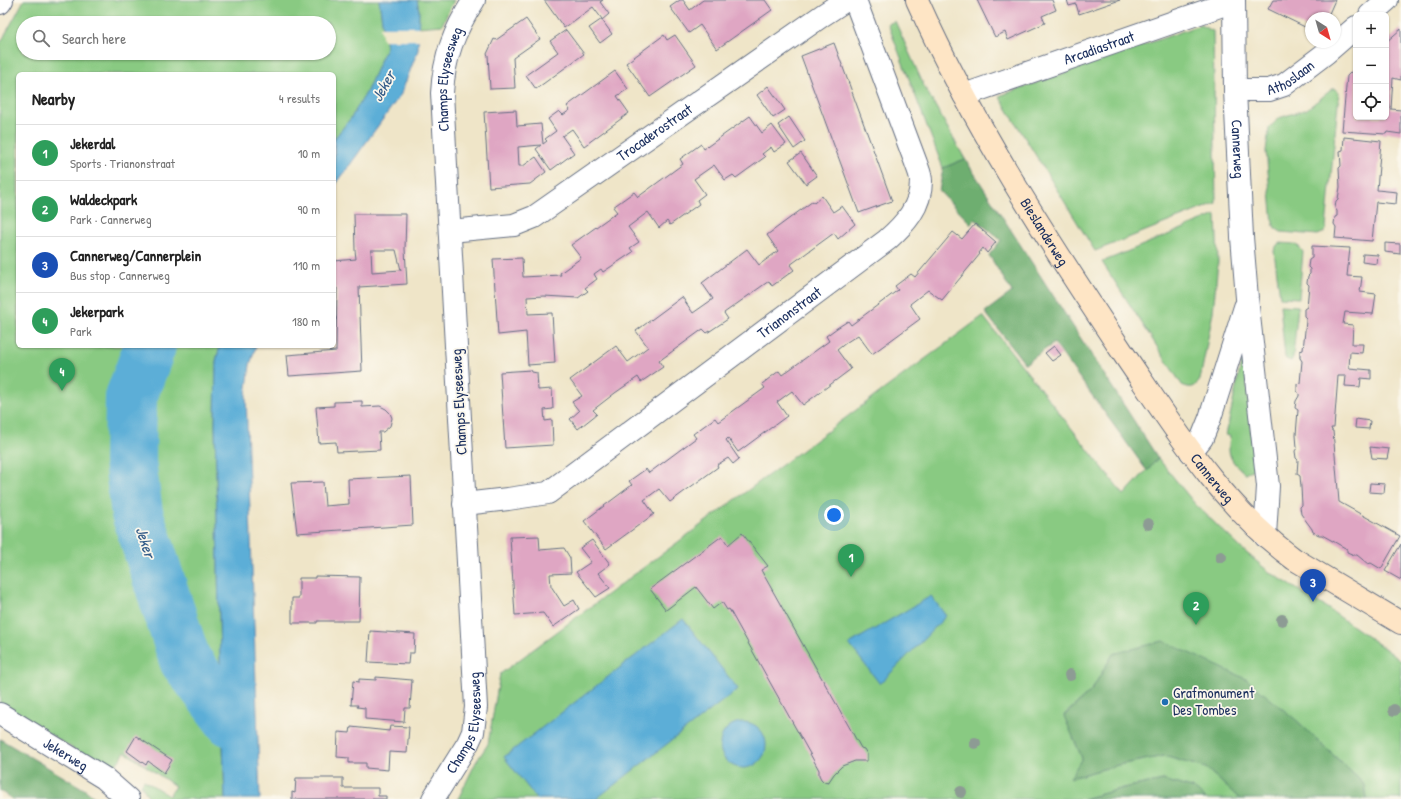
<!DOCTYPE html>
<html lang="en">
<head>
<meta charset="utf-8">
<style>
  :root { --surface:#fff; --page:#f2f2f2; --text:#222; --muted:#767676; --line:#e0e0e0; --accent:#d93025 }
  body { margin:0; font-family:"Patrick Hand",sans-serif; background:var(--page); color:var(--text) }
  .controls { position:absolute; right:12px; top:12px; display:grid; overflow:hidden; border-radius:6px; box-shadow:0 1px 3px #0004 }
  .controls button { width:36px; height:36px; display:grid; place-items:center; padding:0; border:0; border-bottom:1px solid var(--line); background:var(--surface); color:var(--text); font:20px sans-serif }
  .compass { position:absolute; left:1305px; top:12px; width:36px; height:36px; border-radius:50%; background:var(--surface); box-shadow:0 1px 3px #0004; rotate:143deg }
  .you { position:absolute; left:834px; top:515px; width:14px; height:14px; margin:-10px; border:3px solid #fff; border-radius:50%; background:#1a73e8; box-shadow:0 0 0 6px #1a73e833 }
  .badge { display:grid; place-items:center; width:26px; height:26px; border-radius:50%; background:var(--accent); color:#fff; font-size:13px; font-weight:700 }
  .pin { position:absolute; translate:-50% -33px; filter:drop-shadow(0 1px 2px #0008) }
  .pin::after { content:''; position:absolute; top:21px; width:14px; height:12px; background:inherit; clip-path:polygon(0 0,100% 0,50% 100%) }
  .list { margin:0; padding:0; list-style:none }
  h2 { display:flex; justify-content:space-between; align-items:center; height:52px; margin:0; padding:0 16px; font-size:17px }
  h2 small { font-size:13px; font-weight:400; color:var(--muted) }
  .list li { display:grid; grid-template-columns:26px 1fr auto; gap:12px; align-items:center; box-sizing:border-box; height:56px; padding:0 16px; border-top:1px solid var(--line) }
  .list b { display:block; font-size:15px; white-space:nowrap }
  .list p { margin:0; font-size:13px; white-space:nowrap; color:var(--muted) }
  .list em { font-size:13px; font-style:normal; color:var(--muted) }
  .icon { flex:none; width:22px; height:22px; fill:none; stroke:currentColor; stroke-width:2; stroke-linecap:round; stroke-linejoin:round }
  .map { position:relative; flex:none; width:1401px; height:799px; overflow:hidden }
  .search { position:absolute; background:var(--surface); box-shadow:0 1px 3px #0004; left:16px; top:16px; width:320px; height:44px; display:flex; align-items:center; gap:10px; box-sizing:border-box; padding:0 14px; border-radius:22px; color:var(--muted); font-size:15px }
  .panel { position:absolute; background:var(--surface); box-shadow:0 1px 3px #0004; left:16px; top:72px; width:320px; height:276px; border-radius:6px }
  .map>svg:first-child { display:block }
  .green { fill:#89ca82; stroke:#527c70; fill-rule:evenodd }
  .forest { fill:#6eae70; stroke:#446e67 }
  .water { fill:#5caed7; stroke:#3c6e9a }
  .pier { fill:#efe5c8 }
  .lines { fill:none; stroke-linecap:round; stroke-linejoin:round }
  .river { stroke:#5caed7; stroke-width:52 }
  .building { fill:#dfa6c3; fill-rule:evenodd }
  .street-casing { stroke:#656f83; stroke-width:24 }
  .secondary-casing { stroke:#656f83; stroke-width:24 }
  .street { stroke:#fff; stroke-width:22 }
  .secondary { stroke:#fee5c5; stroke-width:22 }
  .tree { fill:#8d9b94 }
  .poi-dot { fill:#1f6fb2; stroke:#fbf7ec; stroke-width:1.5 }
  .labels { text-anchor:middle; stroke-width:3.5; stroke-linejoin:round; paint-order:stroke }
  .street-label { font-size:15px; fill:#1b2f5e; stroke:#fbf7ec }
  .poi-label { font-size:15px; fill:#1b2f5e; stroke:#fbf7ec; text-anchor:start }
  .water-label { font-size:16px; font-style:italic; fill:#325b88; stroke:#fbf7ec }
</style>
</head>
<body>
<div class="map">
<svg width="1401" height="799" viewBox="0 0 1401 799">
  <rect width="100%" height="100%" fill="#fbf7ec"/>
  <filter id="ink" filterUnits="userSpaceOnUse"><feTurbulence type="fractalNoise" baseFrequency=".025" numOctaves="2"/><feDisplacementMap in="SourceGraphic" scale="8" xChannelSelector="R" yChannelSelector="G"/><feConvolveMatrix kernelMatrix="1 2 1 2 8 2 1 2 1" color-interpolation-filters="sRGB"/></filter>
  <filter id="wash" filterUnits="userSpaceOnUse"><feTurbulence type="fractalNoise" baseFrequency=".012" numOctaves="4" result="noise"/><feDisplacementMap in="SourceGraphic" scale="16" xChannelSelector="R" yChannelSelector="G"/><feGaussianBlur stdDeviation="0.9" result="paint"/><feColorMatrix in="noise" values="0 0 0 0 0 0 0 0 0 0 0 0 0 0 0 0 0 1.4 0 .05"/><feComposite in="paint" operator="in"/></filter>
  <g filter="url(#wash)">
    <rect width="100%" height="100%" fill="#efe5c8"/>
    <path class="green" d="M24 0H379L386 48 366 93 351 118 334 139V74H18V346H220L216 361 215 425 220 660 225 799H150L141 785 144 780 169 796 175 786 125 752 111 772 0 704V44ZM23 23H329V53H23Z
      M417 0H454L442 25 418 27 419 10Z
      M895 21 924 86 965 159 943 168 888 24Z
      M1200 25 1213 31 1216 203 1095 251 999 96Z
      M1335 88 1339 92 1326 228 1325 232 1318 235 1281 232 1275 228 1273 223 1266 151 1269 128 1279 118 1307 109 1331 90Z
      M1216 215 1218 262 1213 312 1200 380C1195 388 1191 389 1182 385L1102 262Z
      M1280 243C1289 244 1298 242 1303 252L1299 298 1280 297 1274 251 1277 245Z
      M1280 305 1298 306 1293 357 1291 361 1286 359 1285 357Z
      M983 316 1124 495 1158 458 1195 504 1243 550 1268 571 1327 608 1401 660V799H1367L1365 785 1295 719 1113 654 1091 691 1064 715 1082 758 1071 778 1118 765 1164 756 1206 768 1240 799H1206L1195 789 1163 780 1124 788 1083 799H458L476 762 488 744 500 674Z
      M1244 349 1254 469 1245 473C1230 461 1227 455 1230 436L1226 435Z"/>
    <path class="forest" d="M965 159 1158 458 1147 471 1054 343 1025 364 985 312 1012 292 989 255 1001 240 975 219 971 224 939 191 943 168Z
      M1163 641 1246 679 1295 719 1365 785 1367 799H1240L1206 768 1164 756 1118 765 1070 778 1082 758 1064 716 1091 691 1113 654Z
      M0 739 84 789 97 799H12L0 791Z
      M1163 780 1195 789 1206 799H1083L1124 788Z"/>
    <path class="water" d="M379 0H417L419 10 418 50 401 94 334 187V139L351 118 366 93 386 48Z
      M220 346H256L250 365 246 395 260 799H225L220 660 215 425 216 361Z
      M931 596 946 616 880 684 849 644Z
      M683 619 738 689 596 799H537L504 757Z
      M720 745a23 23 0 1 1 46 0a23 23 0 1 1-46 0Z"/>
    <path class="pier" d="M380 27H420V40H383Z"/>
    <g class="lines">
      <path class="river" d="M150 346 131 397 130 461 137 513 185 660 231 721"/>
    </g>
    <g id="blocks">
      <path class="building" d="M544 0H603L600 2 609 14 602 20 612 34 600 43 589 28 602 19 593 7 564 28Z
        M680 0H683L690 10 703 0H765L772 10 717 49 700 25 689 33 670 7Z
        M977 0H1052L1056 10 1042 16 1045 23 1008 40 1005 32 995 37Z
        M1067 0H1120L1079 14 1076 4 1069 6Z
        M1273 0H1335L1327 18H1311L1307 28 1268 9Z
        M526 19 540 39 513 58 515 88 490 89 488 55 487 54 494 39 496 40Z
        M1401 29V80L1393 78 1391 109 1401 110V134L1387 132 1386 134 1342 131 1347 76 1356 67V117H1386V42Z
        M566 30 584 54 536 89 526 75 558 52 550 41Z
        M664 35 667 40 675 35 696 65 650 97 626 63Z
        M834 43 892 201 859 213 801 56Z
        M615 71 628 89 617 96 629 113 584 146 572 129 562 136 574 153 551 170 536 149 541 145 518 147 519 166H523L536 157 546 172 530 184 489 187 484 112 516 110 517 126 541 124 543 144 547 141 545 139 556 131 548 119 559 111 563 115 570 110 567 106Z
        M768 86 785 110 773 118 757 95Z
        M750 116 762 133 772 125 786 144 774 152 771 147 762 154 765 157 736 178 733 175 725 180 714 165 694 179 705 194 697 200 699 204 670 225 667 221 659 228 648 212 628 227 639 242 630 248 633 252 603 272 601 269 594 274 597 279 585 288 588 291 578 298 544 296 527 297 528 314 552 313 555 363 528 365 526 332 498 335 493 259 522 258 523 277 561 275 560 273 581 258 571 245 617 212 613 207 634 192 638 197 683 164 680 159 690 152 701 144 704 149Z
        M789 117 805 141 794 149 778 125Z
        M1344 137 1381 141 1377 190 1397 192 1396 204 1376 202 1372 241 1335 238 1336 227 1334 224 1335 217 1337 216V211L1335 208 1336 201 1338 199 1340 187 1339 168 1341 166 1340 151 1343 150Z
        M801 153 817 176 806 184 789 161Z
        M822 196 833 212 842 206 855 224 838 239 834 233 790 265 794 270 772 286 769 281 724 313 728 319 707 333 703 329 659 361 663 367 641 382 638 377 615 393 593 410 597 414 578 429 570 419 579 411 572 402 582 396 570 380 616 346 628 362 648 347 636 331 682 297 693 313 713 299 702 283 747 249 759 265 778 251 767 235 813 201 814 203Z
        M354 214H406L405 249 407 284 359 287 362 371 289 376 287 355 336 351 337 288H334V261L356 259 355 250ZM371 250H396L401 270 372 272Z
        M975 224 996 242 987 253 983 248 979 253 980 254 942 300 928 290 910 304 920 319 872 354 858 335 847 342 837 350 851 369 803 405 792 391 777 402 787 416 738 452 728 438 726 440 739 459 733 464 728 458 717 465 718 467 670 502 659 489 644 500 654 514 606 549 584 521 632 485 629 481 646 469 649 473 696 438 693 434 715 418 718 422 765 388 762 384 771 377 779 371 782 375 829 341 826 336 837 328 848 321 851 325 898 290 895 286 911 274 915 277 953 232 962 239Z
        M1385 243 1400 244V254L1385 252Z
        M1312 246 1350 248 1347 276 1362 277 1360 292 1376 294 1373 314 1345 312 1343 324 1353 325 1352 344H1363L1362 353 1350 352 1349 368 1371 370V379L1361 378 1360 387 1345 386 1346 376H1338L1334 428H1331L1332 431H1333L1339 502 1400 536 1381 569 1371 563 1368 564 1357 555H1354L1347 552V549L1322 535H1319L1313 532 1312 529 1301 514 1300 507 1302 505 1301 487 1300 476 1297 474 1298 460 1296 458 1295 451 1297 448 1296 435 1298 410 1295 408 1296 401 1299 396V394L1297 391V384L1300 383 1302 361 1300 358V351L1303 350 1306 321V318L1304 316V309L1307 307 1309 285 1307 283 1308 276 1310 274V269L1308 267 1309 260 1312 258Z
        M1363 254 1378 255 1377 264 1362 262Z
        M1054 346 1061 355 1052 361 1045 353Z
        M531 370 532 372 537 373 538 390 552 389 553 409 544 410 545 421 552 420 553 445 505 448 500 372Z
        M362 401V407L380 406 386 409 390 413 392 418 390 426 383 432H379L380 450 337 452 336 442 319 443 316 407 334 406V402Z
        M1356 419 1370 421 1369 429 1355 428Z
        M1370 447 1389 449 1387 459 1372 458Z
        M411 476 413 525 297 533 291 483 323 482 325 506 349 504 348 479Z
        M1370 483 1385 484 1384 493 1369 492Z
        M742 533 768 566 761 570 861 748 864 749 867 754V761H855L842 766 834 774 828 783 824 782 821 779 819 775V770L729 609 727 610 722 602 713 609 696 587 666 610 650 589 722 536 728 545Z
        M539 536 540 550 564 548 570 558 571 573 550 574 551 586 564 606 574 600 579 609 553 627 543 613 515 615 510 537Z
        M592 540 610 564 598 573 610 588 596 597 576 572 591 562 580 548Z
        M1401 544V580L1385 571Z
        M315 576 360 577 359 621H317V623H292V598H299V578H315Z
        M370 631 415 634 414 653H409L408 664 368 662Z
        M376 677 412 680 410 708H405L404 722 365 719V708L357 707 358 705H351L353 681 359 682V679L376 680Z
        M390 726 409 727 407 753 389 752 388 770 366 768V763H349V758L337 757 338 732 350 733 351 727 389 731Z
        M136 736 172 760 164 773 148 761 146 765 127 751Z
        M296 778H343V788H378V796H386V799H292V792L295 793Z"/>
    </g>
  </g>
  <g filter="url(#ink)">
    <use href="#blocks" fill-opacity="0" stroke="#656f83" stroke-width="1"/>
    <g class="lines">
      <defs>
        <g id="street">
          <path id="s1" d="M1234 0 1235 90 1242 237 1247 298 1268 486 1265 536"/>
          <path d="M0 3 2 0"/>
          <path d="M1370 15 1387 0"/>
          <path id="s2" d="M1235 90H1269L1284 85 1326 53 1356 27"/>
          <path id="s3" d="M964 95 1234 1"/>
          <path id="s4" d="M450 231 514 225 534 217 823 15 846 0"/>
          <path d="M1191 452 1202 438 1210 418 1245 307"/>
          <path id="s5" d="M464 504 508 499 548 493 887 240C905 224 921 207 921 181 921 175 918 169 916 163L855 0"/>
          <path id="s6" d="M0 714 104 778 128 799"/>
          <path id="s7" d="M433 799 468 743 473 732 476 707 442 93C444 57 454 31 474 0"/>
        </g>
        <g id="secondary">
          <path id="s8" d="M917 0C973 125 1049 242 1125 356 1175 429 1222 506 1294 559L1401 623"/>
        </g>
      </defs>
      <use href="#street" class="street-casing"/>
      <use href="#secondary" class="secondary-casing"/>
      <use href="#street" class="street"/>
      <use href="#secondary" class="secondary"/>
    </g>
    <g class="tree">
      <circle cx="1148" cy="524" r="6"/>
      <circle cx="1221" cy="557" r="6"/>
      <circle cx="1282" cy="620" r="6"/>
      <circle cx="1070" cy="675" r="6"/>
      <circle cx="1394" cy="710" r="6"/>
      <circle cx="975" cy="743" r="6"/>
      <circle cx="961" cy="792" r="6"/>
    </g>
  </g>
  <circle class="poi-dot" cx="1165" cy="702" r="4"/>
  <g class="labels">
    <g class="street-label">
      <text dy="5" stroke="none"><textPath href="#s3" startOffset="143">Arcadiastraat</textPath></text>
      <text dy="5" stroke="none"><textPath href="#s2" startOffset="59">Athoslaan</textPath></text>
      <text dy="5" stroke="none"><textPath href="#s7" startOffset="733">Champs Elyseesweg</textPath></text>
      <text dy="5" stroke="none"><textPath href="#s4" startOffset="233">Trocaderostraat</textPath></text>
      <text dy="5" stroke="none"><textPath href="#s1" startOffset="149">Cannerweg</textPath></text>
      <text dy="5" stroke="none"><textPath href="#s8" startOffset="265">Bieslanderweg</textPath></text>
      <text dy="5" stroke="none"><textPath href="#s5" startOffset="386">Trianonstraat</textPath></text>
      <text transform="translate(459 402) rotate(-93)" y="5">Champs Elyseesweg</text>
      <text dy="5" stroke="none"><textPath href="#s8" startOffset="563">Cannerweg</textPath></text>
      <text dy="5" stroke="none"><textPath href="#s7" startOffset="85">Champs Elyseesweg</textPath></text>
      <text dy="5" stroke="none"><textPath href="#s6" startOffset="77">Jekerweg</textPath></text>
    </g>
    <g class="poi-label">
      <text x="1173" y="698">Grafmonument<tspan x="1173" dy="17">Des Tombes</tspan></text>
    </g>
    <g class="water-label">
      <text transform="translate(383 86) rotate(-61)" y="6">Jeker</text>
      <text transform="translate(146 542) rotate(72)" y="6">Jeker</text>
    </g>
  </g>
</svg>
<div class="controls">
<button>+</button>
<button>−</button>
<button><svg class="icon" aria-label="locate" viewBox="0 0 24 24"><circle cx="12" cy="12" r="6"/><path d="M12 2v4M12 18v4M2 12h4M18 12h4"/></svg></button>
</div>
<svg class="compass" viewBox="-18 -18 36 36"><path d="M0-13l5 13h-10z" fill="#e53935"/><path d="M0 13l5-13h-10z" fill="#767676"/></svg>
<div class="you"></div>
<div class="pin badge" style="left:851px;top:577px;background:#2e9e5b">1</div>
<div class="pin badge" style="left:1196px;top:625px;background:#2e9e5b">2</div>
<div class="pin badge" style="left:1313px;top:602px;background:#1a4fb4">3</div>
<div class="pin badge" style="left:62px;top:391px;background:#2e9e5b">4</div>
<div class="search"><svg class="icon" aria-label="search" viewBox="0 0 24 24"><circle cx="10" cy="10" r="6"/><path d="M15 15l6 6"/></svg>Search here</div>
<section class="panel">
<h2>Nearby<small>4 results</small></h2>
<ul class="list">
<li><span class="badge" style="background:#2e9e5b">1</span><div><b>Jekerdal</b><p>Sports · Trianonstraat</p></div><em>10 m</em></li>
<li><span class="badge" style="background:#2e9e5b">2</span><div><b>Waldeckpark</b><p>Park · Cannerweg</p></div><em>90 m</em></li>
<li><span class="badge" style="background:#1a4fb4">3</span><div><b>Cannerweg/Cannerplein</b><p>Bus stop · Cannerweg</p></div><em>110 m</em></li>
<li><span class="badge" style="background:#2e9e5b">4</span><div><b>Jekerpark</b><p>Park</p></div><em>180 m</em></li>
</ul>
</section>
</div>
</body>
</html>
